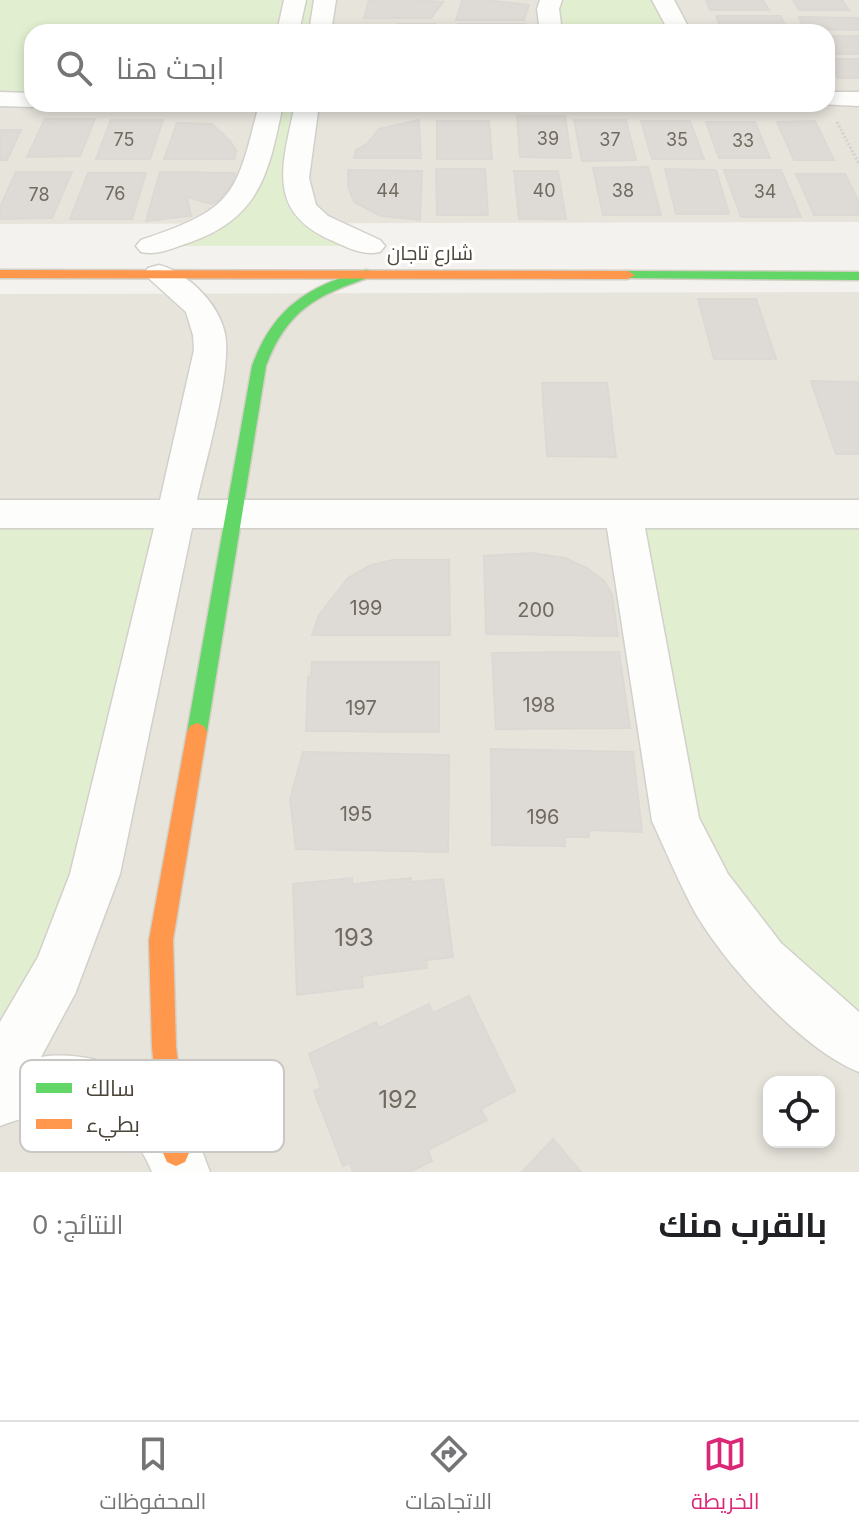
<!DOCTYPE html>
<html lang="ar">
<head>
<meta charset="utf-8">
<style>
  :root { --surface:#fff; --page:#f2f2f2; --text:#202124; --muted:#757577; --line:#e0e0e0; --accent:#db2777 }
  body { margin:0; font-family:Inter,Cairo,sans-serif; background:var(--page); color:var(--text); direction:rtl }
  .controls { position:absolute; right:24px; bottom:24px; display:grid; overflow:hidden; border-radius:16px; box-shadow:0 4px 12px #0003 }
  .controls button { width:72px; height:72px; display:grid; place-items:center; padding:0; border:0; border-bottom:2px solid var(--line); background:var(--surface); color:var(--text); font:40px sans-serif }
  .list { margin:0; padding:0; list-style:none }
  h2 { display:flex; justify-content:space-between; align-items:center; height:104px; margin:0; padding:0 32px; font-size:34px }
  h2 small { font-size:26px; font-weight:400; color:var(--muted) }
  .icon { flex:none; width:44px; height:44px; fill:none; stroke:currentColor; stroke-width:2; stroke-linecap:round; stroke-linejoin:round }
  .map { position:relative; flex:none; width:859px; height:1172px; overflow:hidden; direction:ltr }
  .search { position:absolute; background:var(--surface); box-shadow:0 4px 12px #0003; left:24px; right:24px; top:24px; height:88px; display:flex; align-items:center; gap:20px; box-sizing:border-box; padding:0 28px; border-radius:24px; color:var(--muted); font-size:30px }
  .sheet { height:248px; background:var(--surface) }
  nav { display:flex; justify-content:space-around; align-items:center; box-sizing:border-box; height:112px; border-top:2px solid var(--line); background:var(--surface); font-size:22px; color:var(--muted) }
  nav a { display:grid; justify-items:center; gap:4px }
  nav .on { color:var(--accent) }
  .map>svg:first-child { display:block }
  .residential { fill:#e7e4dc; fill-rule:evenodd }
  .green { fill:#e1eecf }
  .building { fill:#dedbd6; stroke:#dcd9d4; stroke-width:2 }
  .lines { fill:none; stroke-linecap:round; stroke-linejoin:round }
  .street-casing { stroke:#d2d0cb; stroke-width:3 }
  .fast-casing { stroke:#d3cfc5; stroke-width:3 }
  .slow-casing { stroke:#d3cfc5; stroke-width:3 }
  .path { stroke:#d3d2cc; stroke-width:3; stroke-dasharray:2 2; stroke-linecap:butt }
  .street { fill:#fdfdfc; fill-rule:evenodd }
  .fast { fill:#63d668; fill-rule:evenodd }
  .slow { fill:#ff974d; fill-rule:evenodd }
  .labels { text-anchor:middle; stroke-width:6; stroke-linejoin:round; paint-order:stroke }
  .far-number-label { font-size:18px; fill:#706a61 }
  .far-street-label { font-size:20px; fill:#4b4439; stroke:#fff }
  .number-label { font-size:20px; fill:#706a61 }
  .near-number-label { font-size:24px; fill:#706a61 }
  .key { fill:#fff; stroke:#c9c7c4; stroke-width:2 }
  .key-label { font-size:22px; fill:#4b4439 }
</style>
</head>
<body>
<div class="map">
<svg width="859" height="1172" viewBox="0 0 859 1172">
  <rect width="100%" height="100%" fill="#f4f2ee"/>
  <path class="residential" d="M0 0H859V222L0 224ZM32 32H827V104H32Z
    M859 292V1172H0V294ZM769 1082H829V1142H769Z"/>
  <path class="green" d="M0 0H325L320 32H32V100L0 99Z
    M551 0H663L680 32H551Z
    M271 104H307L295 192 370 246H151L233 208Z
    M0 514H176L95 874 0 1068Z
    M624 514 859 523V1045L710 891Z"/>
  <path class="building" d="M369 0H417L443 2 431 18H364Z
    M462 0H485L529 5 524 20H456Z
    M706 0H763L769 10H710Z
    M793 0H842L849 10H799Z
    M716 16H781L788 32H723Z
    M799 17 858 18 859 30 804 29Z
    M398 24H435L434 32H395Z
    M458 24H525V32H459Z
    M827 36H859V54H827Z
    M828 59H859V78H838Z
    M517 116H565L571 158 520 157Z
    M45 119H95L80 156 27 157Z
    M111 120H163L150 159H96Z
    M419 120 421 158H354L356 150 367 144 379 129Z
    M574 120H626L636 160 582 161Z
    M437 121H489L492 159H437Z
    M641 121H690L704 159H652Z
    M815 121 834 160H794L777 122Z
    M706 122H755L770 158H719Z
    M177 123 212 124 230 141 236 150 235 159H164Z
    M0 130H21L7 160H0Z
    M648 167 661 215H603L593 168Z
    M436 169H485L488 215H437Z
    M665 169 716 170 729 214H676Z
    M348 170 422 171 420 220 381 216 354 202 348 187Z
    M724 170H781L801 217H741Z
    M514 171H558L566 219H519Z
    M16 172H72L52 218 0 219V207Z
    M160 172 235 173 231 187 218 201 211 204 187 197 191 216 146 221Z
    M88 173H146L132 219H70Z
    M796 174H845L859 202V215H814Z
    M698 299H756L776 359H714Z
    M811 381 859 382V454H836Z
    M542 383H607L616 457 547 456Z
    M532 553 565 558 587 568 604 581 612 594 618 636 486 634 484 556Z
    M393 560H449L450 635H312L319 615 348 578 371 565Z
    M619 652 630 728 496 729 492 653Z
    M312 662H439V732L306 731 308 677H311Z
    M491 749 633 752 642 832 589 830V837H565V846L492 845Z
    M303 752 449 755 448 852 296 849 290 799Z
    M352 878V884L411 878V882L443 879 453 957 426 960 427 968 362 976 363 987 297 995 293 884Z
    M469 996 515 1091 481 1109 487 1120 428 1150 432 1161 410 1172H353L350 1163 343 1166 314 1091 321 1088 309 1054 376 1022 379 1028 429 1004 433 1013Z
    M553 1139 581 1172H522Z"/>
  <g class="lines">
    <defs>
      <path id="street" d="M284 0H306L299 32H277Z
        M314 0H336L331 32H309Z
        M540 0H562L559 9 562 32H540L537 9Z
        M652 0H674L691 32H669Z
        M0 92 32 93V104H41L32 107 0 106Z
        M827 92H859V106L818 104H827Z
        M259 104H283C269 172 261 218 188 243 173 248 157 256 141 252L136 246 141 240C234 209 236 197 259 104Z
        M295 104H319L309 178 316 205 328 216 380 240 385 246 380 252C364 256 348 248 333 241 264 212 283 163 295 104Z
        M159 265C172 268 181 275 192 283 207 296 221 314 225 334 232 372 206 459 197 500H859V528H645L699 818 728 874 781 943 859 1012V1072C801 1049 720 960 691 905 677 878 665 849 652 821L607 528H192L120 874 75 994 41 1057C94 1049 165 1076 191 1126 199 1140 204 1157 210 1172H152C126 1104 58 1103 0 1126V1022L38 957 70 874 154 528H0V500H160L194 350 193 335 186 312 144 274 148 268Z"/>
      <path id="fast" d="M366 270 371 271V277C317 295 287 310 266 366L207 732 204 738 197 741 190 738 187 732 252 366C273 308 308 286 366 270Z
        M628 271 859 272V280L623 278V272Z"/>
      <path id="slow" d="M0 270 628 271 635 275 628 279 0 278Z
        M197 723 204 726 207 732 173 940 176 1047 189 1153 185 1162 176 1166 167 1162 163 1153 152 1047 149 940 187 732 190 726Z"/>
    </defs>
    <use href="#street" class="street-casing"/>
    <use href="#fast" class="fast-casing"/>
    <use href="#slow" class="slow-casing"/>
    <path class="path" d="M837 122 859 164"/>
    <use href="#street" class="street"/>
    <use href="#fast" class="fast"/>
    <use href="#slow" class="slow"/>
  </g>
  <g class="labels">
    <g class="far-number-label">
      <text x="548" y="145">39</text>
      <text x="124" y="146">75</text>
      <text x="610" y="146">37</text>
      <text x="677" y="146">35</text>
      <text x="743" y="147">33</text>
      <text x="388" y="197">44</text>
      <text x="544" y="197">40</text>
      <text x="623" y="197">38</text>
      <text x="765" y="198">34</text>
      <text x="115" y="200">76</text>
      <text x="39" y="201">78</text>
    </g>
    <g class="far-street-label">
      <text x="430" y="260">شارع تاجان</text>
    </g>
    <g class="number-label">
      <text x="366" y="615">199</text>
      <text x="536" y="617">200</text>
      <text x="539" y="712">198</text>
      <text x="361" y="715">197</text>
      <text x="356" y="821">195</text>
      <text x="543" y="824">196</text>
    </g>
    <g class="near-number-label">
      <text x="354" y="946">193</text>
      <text x="398" y="1108">192</text>
    </g>
  </g>
  <rect x="20" y="1060" width="264" height="92" rx="12" class="key"/>
  <rect x="36" y="1083" width="36" height="10" fill="#63d668"/>
  <rect x="36" y="1119" width="36" height="10" fill="#ff974d"/>
  <g class="key-label">
    <text x="86" y="1096">سالك</text>
    <text x="86" y="1132">بطيء</text>
  </g>
</svg>
<div class="controls">
<button><svg class="icon" aria-label="locate" viewBox="0 0 24 24"><circle cx="12" cy="12" r="6"/><path d="M12 2v4M12 18v4M2 12h4M18 12h4"/></svg></button>
</div>
<div class="search"><svg class="icon" aria-label="search" viewBox="0 0 24 24"><circle cx="10" cy="10" r="6"/><path d="M15 15l6 6"/></svg>ابحث هنا</div>
</div>
<section class="sheet">
<h2>بالقرب منك<small>النتائج: 0</small></h2>
<ul class="list">
</ul>
</section>
<nav>
<a class="on"><svg class="icon" aria-label="map" viewBox="0 0 24 24"><path d="M3 6l6-2 6 2 6-2v14l-6 2-6-2-6 2zM9 4v14M15 6v14"/></svg>الخريطة</a>
<a><svg class="icon" aria-label="directions" viewBox="0 0 24 24"><path d="M12 3l9 9-9 9-9-9zM9 14v-3h6M13 9l2 2-2 2"/></svg>الاتجاهات</a>
<a><svg class="icon" aria-label="saved" viewBox="0 0 24 24"><path d="M7 4h10v16l-5-4-5 4z"/></svg>المحفوظات</a>
</nav>
</body>
</html>
